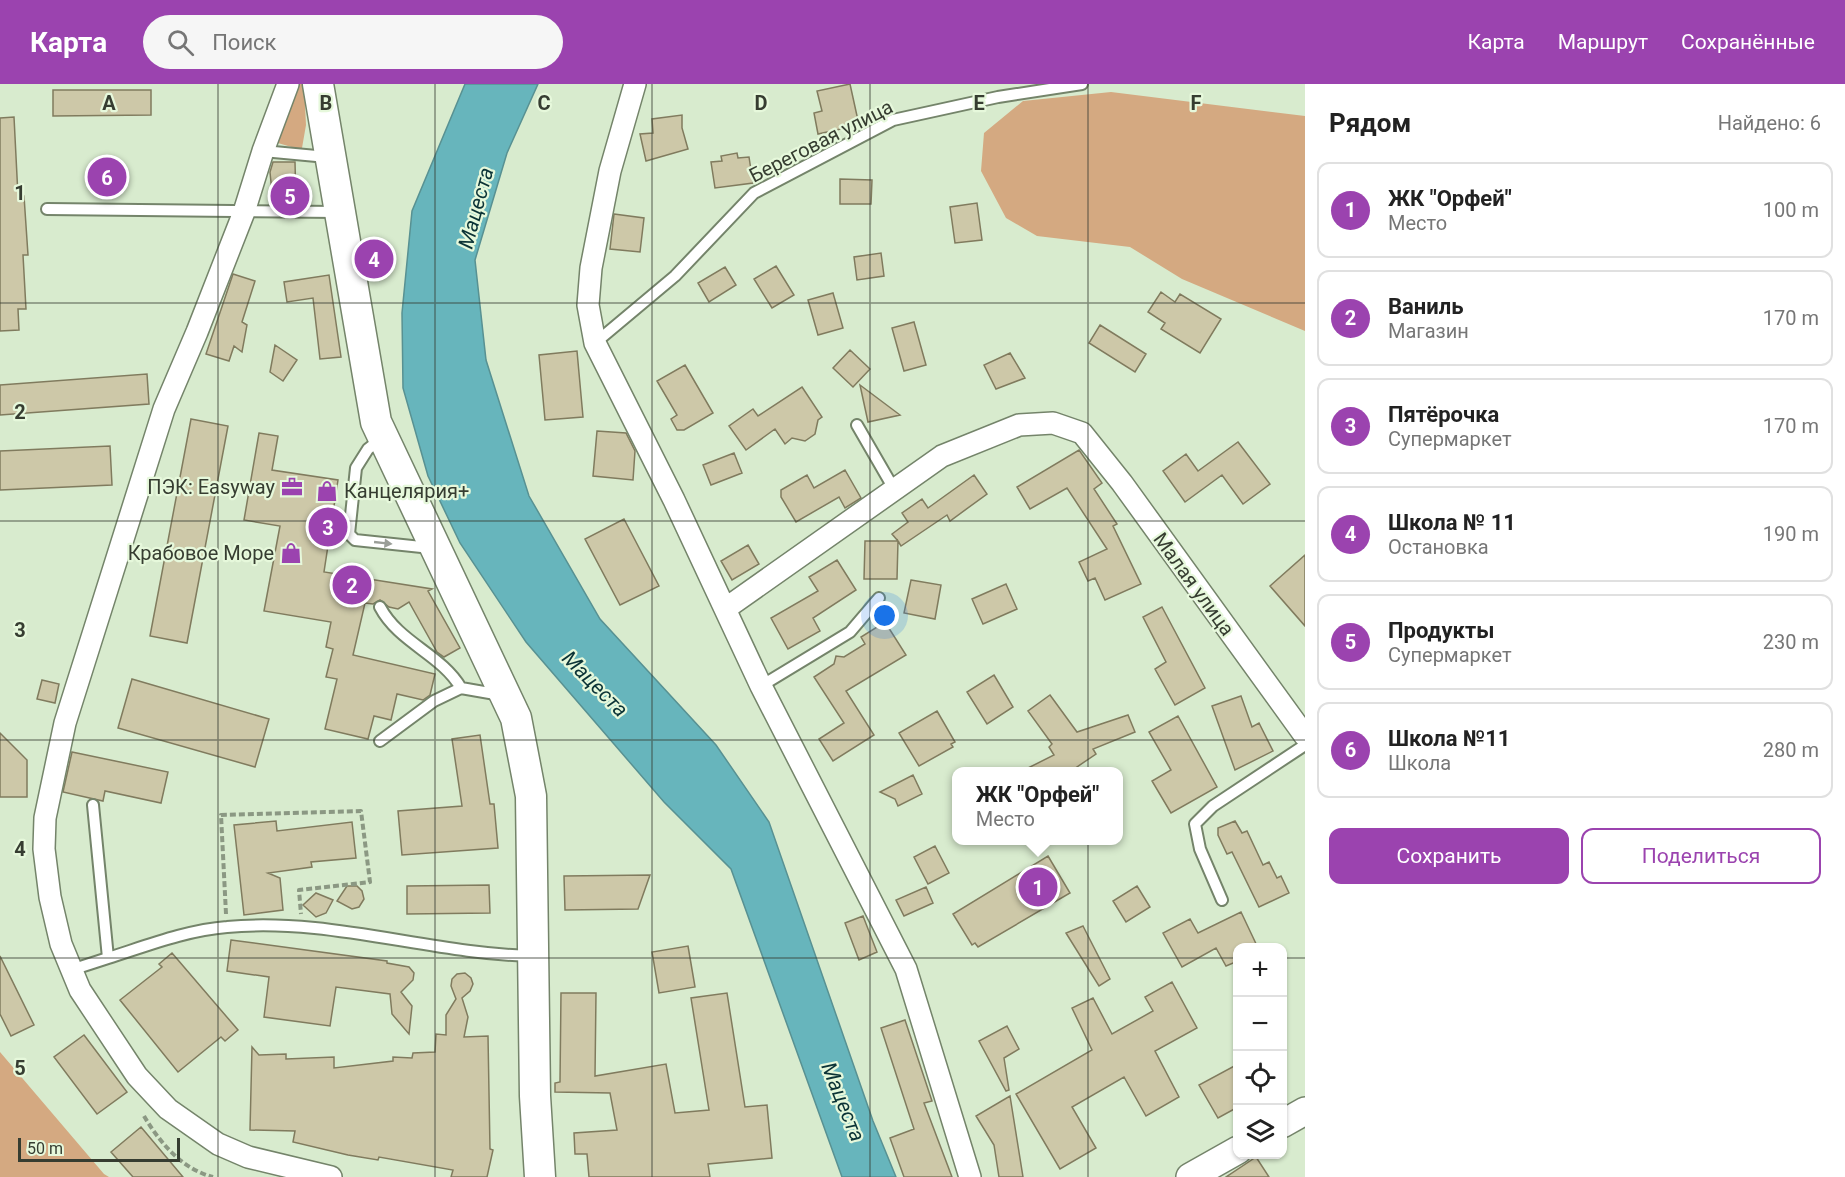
<!DOCTYPE html>
<html lang="ru">
<head>
<meta charset="utf-8">
<style>
  :root { --surface:#fff; --page:#f6f6f6; --text:#222; --muted:#767676; --line:#e0e0e0; --accent:#9b43af }
  body { margin:0; font-family:Roboto,sans-serif; background:var(--page); color:var(--text) }
  .controls { position:absolute; right:18px; bottom:18px; display:grid; overflow:hidden; border-radius:12px; box-shadow:0 2px 4px #0004 }
  .controls button { width:54px; height:54px; display:grid; place-items:center; padding:0; border:0; border-bottom:2px solid var(--line); background:var(--surface); color:var(--text); font:30px sans-serif }
  .scale { position:absolute; left:18px; bottom:15px; width:162px; box-sizing:border-box; padding-left:6px; border:3px solid #363d31; border-top:0; font-size:16px; line-height:21px; white-space:nowrap; color:#363d31; -webkit-text-stroke:4px #e6f8db; paint-order:stroke }
  .you { position:absolute; left:885px; top:532px; width:21px; height:21px; margin:-15px; border:4px solid #fff; border-radius:50%; background:#1a73e8; box-shadow:0 0 0 9px #1a73e833 }
  .badge { display:grid; place-items:center; width:39px; height:39px; border-radius:50%; background:var(--accent); color:#fff; font-size:20px; font-weight:700 }
  .pin { position:absolute; translate:-50% -50%; border:3px solid #fff; box-shadow:0 2px 6px #0006 }
  .popup { position:absolute; left:952px; top:683px; width:171px; height:78px; box-sizing:border-box; display:grid; place-content:center; border-radius:12px; background:var(--surface); filter:drop-shadow(0 2px 4px #0005); font-size:20px; white-space:nowrap; color:var(--muted) }
  .popup b { font-size:22px; color:var(--text) }
  .popup::after { content:''; position:absolute; left:50%; top:100%; margin-left:-12px; border:12px solid transparent; border-top-color:var(--surface) }
  .list { margin:0; padding:0; list-style:none }
  h2 { display:flex; justify-content:space-between; align-items:center; height:78px; margin:0; padding:0 24px; font-size:26px }
  h2 small { font-size:20px; font-weight:400; color:var(--muted) }
  .list li { display:grid; grid-template-columns:39px 1fr auto; gap:18px; align-items:center; box-sizing:border-box; height:96px; margin:0 12px 12px; padding:0 12px; border:2px solid var(--line); border-radius:12px }
  .list b { display:block; font-size:22px; white-space:nowrap }
  .list p { margin:0; font-size:20px; white-space:nowrap; color:var(--muted) }
  .list em { font-size:20px; font-style:normal; color:var(--muted) }
  .actions { display:flex; gap:12px; padding:18px 24px }
  .actions a { flex:1; padding:14px 0; border:2px solid var(--accent); border-radius:12px; text-align:center; font-size:21px; color:var(--accent) }
  .actions .main { background:var(--accent); color:#fff }
  .icon { flex:none; width:33px; height:33px; fill:none; stroke:currentColor; stroke-width:2; stroke-linecap:round; stroke-linejoin:round }
  .map { position:relative; flex:none; width:1305px; height:1093px; overflow:hidden }
  header { display:flex; align-items:center; gap:36px; box-sizing:border-box; height:84px; padding:0 30px; background:var(--accent); color:#fff }
  header strong { font-size:28px }
  nav { display:flex; gap:33px; margin-inline-start:auto; font-size:21px }
  .search { width:420px; height:54px; background:var(--page); display:flex; align-items:center; gap:15px; box-sizing:border-box; padding:0 21px; border-radius:33px; color:var(--muted); font-size:22px }
  main { display:flex }
  aside { flex:1; background:var(--surface) }
  .map>svg:first-child { display:block }
  .green { fill:#d4a981 }
  .water { fill:#67b5bc; stroke:#589192; stroke-width:1.5 }
  .building { fill:#cdc8a8; stroke:#807b5e; stroke-width:1.5 }
  .lines { fill:none; stroke-linecap:round; stroke-linejoin:round }
  .service-casing { stroke:#74846a; stroke-width:14 }
  .minor-casing { stroke:#74846a; stroke-width:24 }
  .tertiary-casing { stroke:#74846a; stroke-width:30 }
  .secondary-casing { stroke:#74846a; stroke-width:33 }
  .path { stroke:#8b9883; stroke-width:4; stroke-dasharray:6 3; stroke-linecap:butt }
  .service { stroke:#fff; stroke-width:10 }
  .minor { stroke:#fff; stroke-width:21 }
  .tertiary { stroke:#fff; stroke-width:27 }
  .secondary { stroke:#fff; stroke-width:30 }
  .oneway { fill:#9a9e98 }
  .grid { fill:none; stroke:#363d31; stroke-width:1.5; stroke-opacity:0.55 }
  .labels { text-anchor:middle; stroke-width:4.5; stroke-linejoin:round; paint-order:stroke }
  .street-label { font-size:20px; fill:#363d31; stroke:#e6f8db }
  .poi-label { font-size:20px; fill:#363d31; stroke:#e6f8db; text-anchor:end }
  .water-label { font-size:21px; font-style:italic; fill:#0b3336; stroke:#e6f8db }
  .grid-label { font-size:20px; text-anchor:middle; font-weight:bold; fill:#363d31; stroke:#e6f8db; stroke-width:4.5; stroke-linejoin:round; paint-order:stroke }
</style>
</head>
<body>
<header>
<strong>Карта</strong>
<div class="search"><svg class="icon" aria-label="search" viewBox="0 0 24 24"><circle cx="10" cy="10" r="6"/><path d="M15 15l6 6"/></svg>Поиск</div>
<nav><a>Карта</a><a>Маршрут</a><a>Сохранённые</a></nav>
</header>
<main>
<div class="map">
<svg width="1305" height="1093" viewBox="0 0 1305 1093">
  <rect width="100%" height="100%" fill="#d8ebce"/>
  <path class="green" d="M296 0H304L306 41 302 64 298 65 278 59 277 55Z
    M1111 8 1305 32V247L1182 195 1130 163 1037 152 1006 134 981 87 984 49 1023 17Z
    M0 968 104 1090 109 1093H0Z"/>
  <path class="water" d="M465 0H538L507 69 475 176 486 276 529 412 600 535 716 661 769 738 873 1037 896 1093H842L731 785 664 718 526 558 460 459 428 392 403 304 402 229 412 127Z"/>
  <path class="building" d="M850 0 859 41 818 50 814 29 822 27 817 7Z
    M53 6H151V31L53 32Z
    M682 31V44L688 65 646 77 640 50 653 49 652 35Z
    M14 33 18 112H24L28 171H23L26 225H18L19 246 0 247V34Z
    M737 69 738 74 749 73 753 99 715 104 711 78 722 77 721 72Z
    M273 78H295L296 119H273L270 88Z
    M840 95 872 96 871 120H840Z
    M977 119 982 156 955 159 950 123Z
    M614 130 644 134 640 168 610 165Z
    M881 169 884 192 857 196 854 173Z
    M776 182 794 211 772 224 754 195Z
    M725 183 736 201 709 218 698 199Z
    M233 190 255 197 242 238 247 241 242 268 234 262 229 277 206 270Z
    M329 191 341 273 320 275 313 214 287 218 284 198Z
    M1161 208 1175 218 1180 210 1221 235 1200 269 1161 245 1165 239 1148 228Z
    M833 209 843 244 818 251 808 216Z
    M914 238 926 281 904 287 892 244Z
    M1100 241 1146 270 1135 288 1089 259Z
    M275 261 297 276 283 297 270 288Z
    M850 266 870 285 853 303 833 284Z
    M577 267 583 333 545 336 539 271Z
    M1010 269 1025 294 996 305 984 281Z
    M685 281 713 329 684 346H677L671 335 677 331 657 297Z
    M147 290 149 320 0 331V301Z
    M860 301 900 331 868 338Z
    M802 303 822 333 818 336 815 350 805 357 792 354 785 360 775 345 746 366 729 342 753 325 758 332Z
    M191 335 228 342 187 559 150 552Z
    M597 347 626 349 635 367 633 396 593 392Z
    M259 349 278 352 272 386 338 396 324 488 432 505 428 507 460 564 444 573 437 568 409 518 398 525 389 523 380 516 373 520 365 519 353 571 435 590 430 611 423 616 397 610 391 636 374 632 368 655 325 645 337 595 326 593 333 565 326 563 331 538 264 527 280 442 244 436Z
    M1238 358 1270 400 1243 420 1222 391 1185 418 1163 387 1186 370 1198 387Z
    M110 362 112 401 0 406V367Z
    M1079 366 1102 399 1094 405 1117 440 1113 442 1141 500 1105 516 1095 494 1088 497 1079 478 1107 465 1067 404 1030 425 1017 403Z
    M734 369 742 389 711 401 703 381Z
    M845 386 861 414 845 424 839 413 796 438 781 413V406L807 391 814 404Z
    M974 391 987 410 950 437 947 431 901 462 898 457 897 495H864L865 457H898L892 450 908 438 902 429 922 415 928 424Z
    M624 435 659 502 620 521 585 455Z
    M748 461 759 480 732 496 721 477Z
    M1305 471V542L1270 502Z
    M837 476 856 506 813 534 820 547 788 565 771 534 818 507 809 493Z
    M911 496 941 501 935 535 904 529Z
    M1006 500 1017 525 983 540 972 515Z
    M1162 523 1205 604 1175 621 1155 585 1166 578 1143 533Z
    M885 538 906 571 846 607 874 651 833 677 819 655 844 639 814 593 834 580 836 572 844 573 865 560 861 553Z
    M994 591 1013 623 987 640 967 608Z
    M132 595 269 635 255 683 118 644Z
    M42 596 59 600 55 619 37 615Z
    M1050 611 1077 648 1128 631 1135 648 1093 665 1096 670 1071 687H1022L1054 671 1049 663 1052 660 1028 627Z
    M1241 612 1252 643 1259 639 1273 667 1235 686 1212 622Z
    M937 627 955 658 951 660 953 663 919 682 899 649Z
    M1178 632 1217 703 1171 729 1152 697 1171 686 1149 648Z
    M0 649 27 676V713H0Z
    M480 651 490 720H494L498 764 402 771 398 727 462 722 452 655Z
    M72 668 168 688 161 719 105 707 103 717 63 708Z
    M913 691 922 710 898 722 895 715 880 708Z
    M276 737 277 747 352 738 356 774 311 778 312 783 268 789 280 794 283 826 244 831 234 741Z
    M1235 737 1242 749 1247 747 1263 781 1269 778 1277 794 1281 792 1289 809 1259 823 1232 768 1227 770 1218 751V744Z
    M935 762 949 789 928 800 914 773Z
    M1048 772 1070 809 978 863 975 859 972 861 953 830Z
    M650 791 638 825 565 826 564 792Z
    M489 801 490 829 407 830V802Z
    M347 802H357L362 807 364 815 359 823 352 825 337 817Z
    M1137 802 1150 823 1126 838 1113 817Z
    M926 803 933 819 904 832 896 816Z
    M316 809 333 816 326 829 316 833 303 821Z
    M1241 828 1258 864H1238V877L1226 882 1216 864 1182 883 1163 849 1190 835 1198 849Z
    M863 832 877 868 859 876 845 839Z
    M1083 842 1110 895 1099 902 1066 849Z
    M231 856 387 877V879L409 883 414 889 413 896 401 908 412 922 409 950 392 930 390 910 336 903 330 942 264 933 269 893 227 887Z
    M688 862 695 903 659 909 652 868Z
    M172 869 238 946 225 957 221 953 178 988 120 916 162 883 159 880Z
    M0 872 34 941 11 952 0 930Z
    M465 889 471 894 473 900 470 907 462 914 468 933 464 953 488 952 490 1065 493 1066 487 1093H451L453 1086 379 1073 378 1076 348 1071 293 1058 295 1047 250 1046 252 963 259 971 286 970V975L334 973V984L393 977V973L412 974 413 969 435 968 436 950 446 951V931L456 915 451 902 452 895 457 890Z
    M1172 898 1197 944 1155 967 1179 1013 1146 1032 1124 993 1072 1023 1096 1064 1060 1085 1016 1010 1092 966 1072 924 1093 914 1112 950 1153 927 1145 913Z
    M561 909H596L595 992 666 980 675 1029 709 1026 691 914 727 909 745 1023 767 1021 772 1074 708 1080 710 1093H589L587 1070H575L574 1049 617 1046 610 1009 555 1008V999L560 998Z
    M905 936 932 1017 924 1019 952 1093H904L890 1054 914 1045 881 944Z
    M1007 942 1019 965 1004 974 1009 1006 1006 1007 979 957Z
    M84 951 127 1008 97 1030 54 973Z
    M1238 980V1023L1218 1034 1199 1001Z
    M1010 1012 1023 1093H999L994 1061 976 1032Z
    M141 1043 183 1093H133L111 1068Z
    M1256 1073 1269 1093H1226Z"/>
  <g class="lines">
    <defs>
      <path id="service" d="M263 67 327 73
        M47 125 339 128
        M595 259 675 192 754 109 893 36 998 13 1082 0
        M857 341 894 405
        M382 354 368 365 356 384 349 450 355 456 431 464
        M380 523C399 559 441 570 461 604L501 611
        M761 602 850 548 879 514
        M380 657 434 617 461 604
        M1222 816 1200 765 1195 740 1213 722 1305 661
        M108 874C146 862 187 846 227 843 329 833 431 870 533 872
        M71 886 108 874 93 721"/>
      <path id="minor" d="M288 0 263 67 244 128 197 248 164 325 65 639 45 734 44 765 50 813 61 860 80 906 137 992 168 1025 218 1060 248 1073 331 1093
        M635 0 610 87 591 184 588 221 595 259 674 416 761 602 906 885 970 1093
        M725 525 942 372 1019 341 1053 339 1082 349 1122 399 1305 652"/>
      <path id="tertiary" d="M1282 1040 1305 1027
        M1190 1093 1238 1066"/>
      <path id="secondary" d="M318 0 376 338 516 634 531 712 535 1012 540 1093"/>
    </defs>
    <use href="#service" class="service-casing"/>
    <use href="#minor" class="minor-casing"/>
    <use href="#tertiary" class="tertiary-casing"/>
    <use href="#secondary" class="secondary-casing"/>
    <path class="path" d="M226 830 221 731 361 727 370 798 299 806 301 830
      M144 1032C160 1059 182 1085 213 1093"/>
    <use href="#service" class="service"/>
    <use href="#minor" class="minor"/>
    <use href="#tertiary" class="tertiary"/>
    <use href="#secondary" class="secondary"/>
  </g>
  <defs><path id="oneway-solid" d="M-6-.8H1V-3.2L6.5 0L1 3.2V.8H-6Z" transform="scale(1.5)"/></defs>
  <use class="oneway" href="#oneway-solid" transform="translate(383 459) rotate(6)"/>
  <path class="grid" d="M218 0V1093M435 0V1093M652 0V1093M870 0V1093M1088 0V1093M0 219H1305M0 437H1305M0 656H1305M0 874H1238M1282 874H1305"/>
  <defs>
    <symbol id="office-bare" viewBox="-9 -9 18 18"><path d="M-6-3h4V-5.5h4V-3h4V5H-6ZM-1-4.5V-3h2v-1.5ZM-6 0V1H6V0Z" fill="#9b43af" stroke="#e6f8db" stroke-width="2.5" paint-order="stroke"/></symbol>
    <symbol id="shop-bare" viewBox="-9 -9 18 18"><path d="M-5-2.5h2.3a2.7 3.5 0 0 1 5.4 0H5L5.5 6h-11ZM-1.5-2.5h3a1.5 2.3 0 0 0-3 0Z" fill="#9b43af" stroke="#e6f8db" stroke-width="2.5" paint-order="stroke"/></symbol>
  </defs>
  <g fill-rule="evenodd">
    <use href="#office-bare" x="277" y="388" width="30" height="30"/>
    <use href="#shop-bare" x="312" y="392" width="30" height="30"/>
    <use href="#shop-bare" x="276" y="454" width="30" height="30"/>
  </g>
  <g class="labels">
    <g class="street-label">
      <text transform="translate(821 57) rotate(-27)" y="7">Береговая улица</text>
      <text transform="translate(1194 500) rotate(54)" y="7">Малая улица</text>
    </g>
    <g class="poi-label">
      <text x="275" y="410">ПЭК: Easyway</text>
      <text x="344" y="414" text-anchor="start">Канцелярия+</text>
      <text x="274" y="476">Крабовое Море</text>
    </g>
    <g class="water-label">
      <text transform="translate(476 124) rotate(-75)" y="7">Мацеста</text>
      <text transform="translate(595 600) rotate(45)" y="7">Мацеста</text>
      <text transform="translate(843 1018) rotate(68)" y="7">Мацеста</text>
    </g>
  </g>
  <g class="grid-label">
    <text x="109" y="26">A</text>
    <text x="326" y="26">B</text>
    <text x="544" y="26">C</text>
    <text x="761" y="26">D</text>
    <text x="979" y="26">E</text>
    <text x="1196" y="26">F</text>
    <text x="20" y="116">1</text>
    <text x="20" y="335">2</text>
    <text x="20" y="553">3</text>
    <text x="20" y="772">4</text>
    <text x="20" y="991">5</text>
  </g>
</svg>
<div class="controls">
<button>+</button>
<button>−</button>
<button><svg class="icon" aria-label="locate" viewBox="0 0 24 24"><circle cx="12" cy="12" r="6"/><path d="M12 2v4M12 18v4M2 12h4M18 12h4"/></svg></button>
<button><svg class="icon" aria-label="layers" viewBox="0 0 24 24"><path d="M12 4l9 5-9 5-9-5zM3 14l9 5 9-5"/></svg></button>
</div>
<div class="scale">50 m</div>
<div class="you"></div>
<div class="pin badge" style="left:1038px;top:803px">1</div>
<div class="popup"><b>ЖК &quot;Орфей&quot;</b>Место</div>
<div class="pin badge" style="left:352px;top:501px">2</div>
<div class="pin badge" style="left:328px;top:443px">3</div>
<div class="pin badge" style="left:374px;top:175px">4</div>
<div class="pin badge" style="left:290px;top:112px">5</div>
<div class="pin badge" style="left:107px;top:93px">6</div>
</div>
<aside>
<h2>Рядом<small>Найдено: 6</small></h2>
<ul class="list">
<li><span class="badge">1</span><div><b>ЖК &quot;Орфей&quot;</b><p>Место</p></div><em>100 m</em></li>
<li><span class="badge">2</span><div><b>Ваниль</b><p>Магазин</p></div><em>170 m</em></li>
<li><span class="badge">3</span><div><b>Пятёрочка</b><p>Супермаркет</p></div><em>170 m</em></li>
<li><span class="badge">4</span><div><b>Школа № 11</b><p>Остановка</p></div><em>190 m</em></li>
<li><span class="badge">5</span><div><b>Продукты</b><p>Супермаркет</p></div><em>230 m</em></li>
<li><span class="badge">6</span><div><b>Школа №11</b><p>Школа</p></div><em>280 m</em></li>
</ul>
<div class="actions"><a class="main">Сохранить</a><a>Поделиться</a></div>
</aside>
</main>
</body>
</html>
